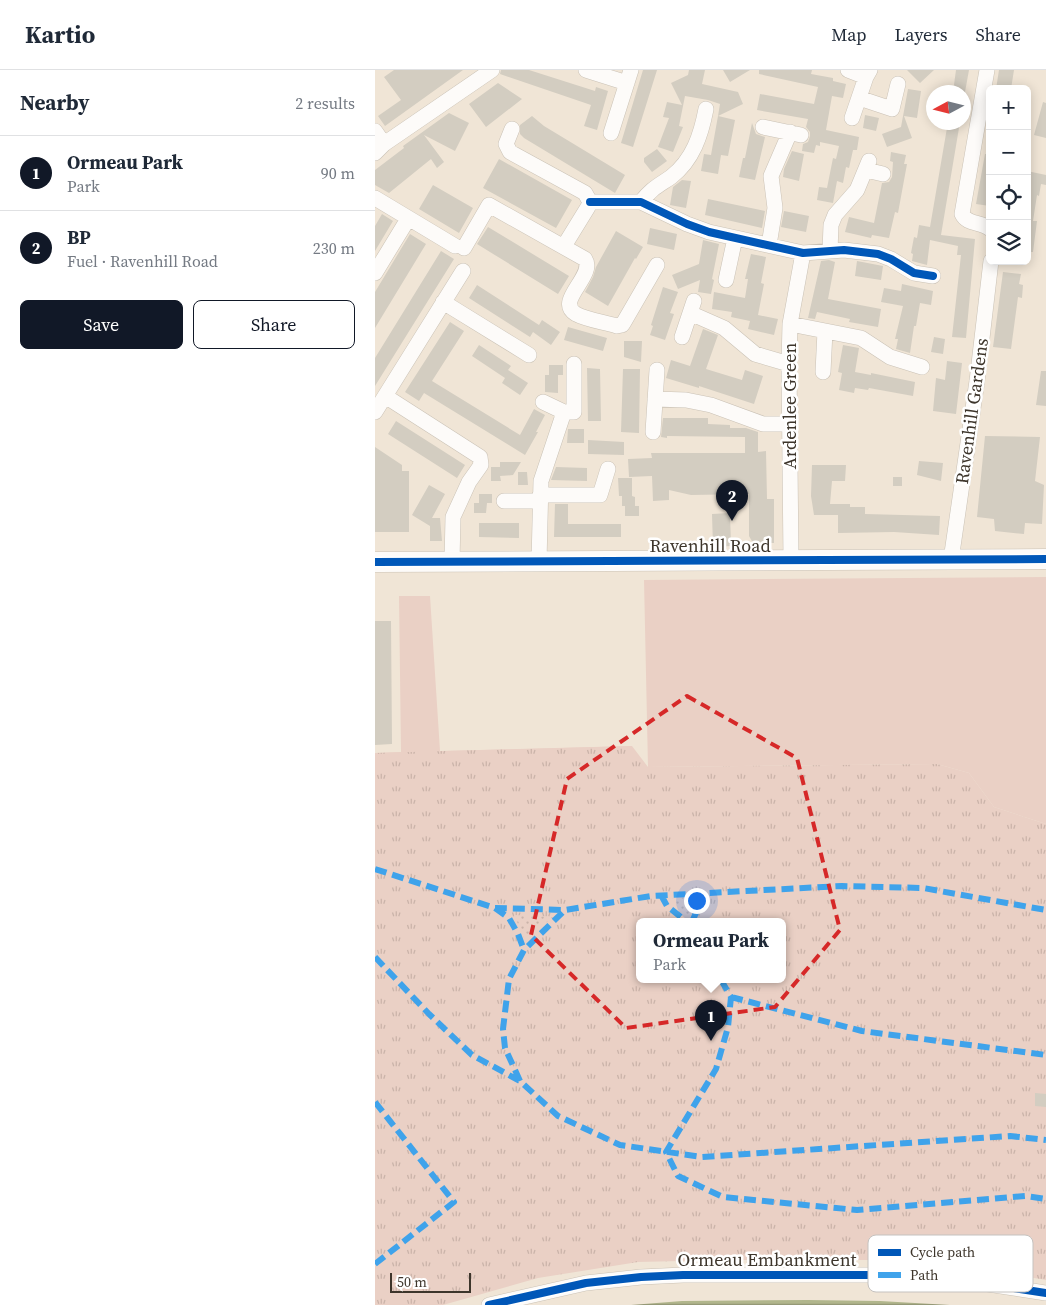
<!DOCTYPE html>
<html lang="en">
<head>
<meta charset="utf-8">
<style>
  :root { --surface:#fff; --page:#f2f2f3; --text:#1f2937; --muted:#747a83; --line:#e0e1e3; --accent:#111827 }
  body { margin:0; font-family:"Source Serif 4",serif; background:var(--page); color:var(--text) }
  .controls { position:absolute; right:15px; top:15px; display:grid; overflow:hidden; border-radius:8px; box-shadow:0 2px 12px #0003 }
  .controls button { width:45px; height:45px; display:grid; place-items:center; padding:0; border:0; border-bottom:1px solid var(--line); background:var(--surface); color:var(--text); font:25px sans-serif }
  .compass { position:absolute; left:551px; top:15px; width:45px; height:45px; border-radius:50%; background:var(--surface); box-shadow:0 2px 12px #0003; rotate:263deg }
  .scale { position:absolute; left:15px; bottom:12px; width:81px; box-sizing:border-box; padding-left:5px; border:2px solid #3d352b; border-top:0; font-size:14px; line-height:18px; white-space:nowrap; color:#3d352b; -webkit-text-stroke:4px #fff; paint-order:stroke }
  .you { position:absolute; left:321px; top:830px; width:18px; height:18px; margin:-12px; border:4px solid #fff; border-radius:50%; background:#1a73e8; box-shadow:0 0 0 8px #1a73e833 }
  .badge { display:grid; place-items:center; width:32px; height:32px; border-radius:50%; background:var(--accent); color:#fff; font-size:16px; font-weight:700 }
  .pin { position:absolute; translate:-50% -41px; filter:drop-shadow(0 1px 2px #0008) }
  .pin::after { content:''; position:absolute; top:26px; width:18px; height:15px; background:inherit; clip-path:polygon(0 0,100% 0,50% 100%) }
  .popup { position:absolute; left:261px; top:848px; width:150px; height:65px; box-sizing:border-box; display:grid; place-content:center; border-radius:8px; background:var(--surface); filter:drop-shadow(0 1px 4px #0005); font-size:16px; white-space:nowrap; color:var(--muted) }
  .popup b { font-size:19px; color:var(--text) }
  .popup::after { content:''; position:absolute; left:50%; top:100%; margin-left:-10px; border:10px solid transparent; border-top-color:var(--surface) }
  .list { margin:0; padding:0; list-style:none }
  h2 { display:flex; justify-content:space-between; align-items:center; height:65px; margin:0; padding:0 20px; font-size:21px }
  h2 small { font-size:16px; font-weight:400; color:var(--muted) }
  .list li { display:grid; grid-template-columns:32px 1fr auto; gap:15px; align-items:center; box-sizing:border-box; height:75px; padding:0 20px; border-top:1px solid var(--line) }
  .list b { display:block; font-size:19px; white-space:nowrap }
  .list p { margin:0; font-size:16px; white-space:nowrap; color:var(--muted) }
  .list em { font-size:16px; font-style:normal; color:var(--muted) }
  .actions { display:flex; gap:10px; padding:15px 20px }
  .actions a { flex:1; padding:11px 0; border:1px solid var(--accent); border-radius:8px; text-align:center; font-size:18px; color:var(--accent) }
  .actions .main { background:var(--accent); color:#fff }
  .icon { flex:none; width:28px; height:28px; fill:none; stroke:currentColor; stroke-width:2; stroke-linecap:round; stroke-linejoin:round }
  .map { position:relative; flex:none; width:671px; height:1235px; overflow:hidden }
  header { display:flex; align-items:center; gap:30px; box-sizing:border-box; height:70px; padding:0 25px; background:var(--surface); border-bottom:1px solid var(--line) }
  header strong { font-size:24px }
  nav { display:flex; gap:28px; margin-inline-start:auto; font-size:18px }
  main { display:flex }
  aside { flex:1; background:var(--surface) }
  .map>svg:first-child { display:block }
  .grass { fill:#ead0c5 }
  .park { fill:url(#park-tufts); fill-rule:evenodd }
  .garden { fill:url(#garden-dots) }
  .water { fill:url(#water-rules) }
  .building { fill:#d3cdc1 }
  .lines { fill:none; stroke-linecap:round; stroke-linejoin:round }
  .minor-casing { stroke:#cac2b6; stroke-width:16 }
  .major-casing { stroke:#cac2b6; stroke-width:21 }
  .minor { stroke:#fdfbf9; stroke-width:15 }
  .major { stroke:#fdfbf9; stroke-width:20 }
  .quiet { stroke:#3fa3eb; stroke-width:6; stroke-dasharray:12 6; stroke-linecap:butt }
  .cycleway-casing { stroke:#fff; stroke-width:11 }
  .cycleway { stroke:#0057b8; stroke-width:8 }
  .marked { fill:none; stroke:#d62828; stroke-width:4; stroke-dasharray:10 6; stroke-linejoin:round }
  .labels { text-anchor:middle; stroke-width:5; stroke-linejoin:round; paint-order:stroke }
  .street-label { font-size:18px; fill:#3d352b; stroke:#fff }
  .key { fill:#fff; stroke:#c5c2bf; stroke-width:1 }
  .key-label { font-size:14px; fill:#3d352b }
</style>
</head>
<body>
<header>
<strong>Kartio</strong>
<nav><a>Map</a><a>Layers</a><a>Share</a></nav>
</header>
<main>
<aside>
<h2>Nearby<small>2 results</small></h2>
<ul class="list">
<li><span class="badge">1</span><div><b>Ormeau Park</b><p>Park</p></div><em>90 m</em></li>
<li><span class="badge">2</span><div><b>BP</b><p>Fuel · Ravenhill Road</p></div><em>230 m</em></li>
</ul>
<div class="actions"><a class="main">Save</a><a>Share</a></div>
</aside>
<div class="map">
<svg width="671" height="1235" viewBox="0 0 671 1235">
  <defs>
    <pattern id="park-tufts" width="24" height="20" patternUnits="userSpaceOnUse" patternTransform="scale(1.25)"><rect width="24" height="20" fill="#ead0c5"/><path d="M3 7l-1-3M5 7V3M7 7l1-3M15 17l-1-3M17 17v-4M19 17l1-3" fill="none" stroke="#cab3a9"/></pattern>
    <pattern id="garden-dots" width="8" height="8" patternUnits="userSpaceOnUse" patternTransform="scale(1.25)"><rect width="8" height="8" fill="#ead0c5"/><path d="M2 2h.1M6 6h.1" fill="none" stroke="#cab3a9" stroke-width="1.8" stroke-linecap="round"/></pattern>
    <pattern id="water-rules" width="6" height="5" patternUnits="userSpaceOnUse" patternTransform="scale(1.25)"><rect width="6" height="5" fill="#b1b68c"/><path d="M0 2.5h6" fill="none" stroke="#919573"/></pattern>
  </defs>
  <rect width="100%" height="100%" fill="#f0e5d6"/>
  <path class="grass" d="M671 507V754L619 737 594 703 562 694 273 697 269 510Z
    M24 526H55L65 681 257 676 258 713 0 683 26 682Z"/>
  <path class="park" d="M257 676 273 697 562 694 594 703 619 737 671 754V1210L574 1194 531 1190H350L263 1192 163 1208 68 1235H0V683ZM265 852H407V910H265Z"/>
  <path class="garden" d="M323 826 324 830 315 845 312 846 296 832V829Z
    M139 845 178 847 150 870Z"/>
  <path class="water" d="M433 1230 505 1231 575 1235H256L307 1231Z"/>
  <path class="building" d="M19 0H88L10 56 3 46 26 30 9 7Z
    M126 0H154L220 21 221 17 233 21 222 60 209 56 216 35 125 4Z
    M268 0H282L258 77 246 73Z
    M314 0H330L327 14 363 22 368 34 343 46 345 34 333 30 310 26 304 56 308 57 298 82 283 77 294 48 288 47 292 32 307 35 296 13 313 5Z
    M348 0H375L355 12Z
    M384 0H437L436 4 458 8V11L471 14 468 28 457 26 451 60 484 67 482 80H478L474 98 471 97 468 113 462 111 458 133 442 130 444 117 452 118 458 88 461 89 464 76 445 72V76L441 75 439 83 427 81 428 74 433 72 435 66V62L431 57 433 49 382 40 385 24 439 34 443 17 384 4Z
    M532 0H559L545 13Z
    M581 0H594L590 22H578Z
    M624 0H639L636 19H621Z
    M123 13 147 29 111 57 94 34Z
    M533 19 546 21 542 48 529 46 537 68 512 77 507 64 526 57Z
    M668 32 671 33V68L659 65Z
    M74 43 94 53 80 81 49 65 69 92 62 98 56 89 14 123 0 115V100L29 78 28 76Z
    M490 45 504 48 501 61 488 58Z
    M157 46 169 56 250 105 240 123 149 68 145 64V55Z
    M343 46 360 50 353 86 346 85 343 104 326 101 329 84 336 85Z
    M573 52H585L566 165 600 169 591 268 577 267 586 185H582L583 176 555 170 552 195 537 191 538 184 536 183 539 167 542 168 544 155 555 157Z
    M377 53 381 64 390 67 380 110 364 107 368 88H370Z
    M282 79 292 91 277 102 269 92V88Z
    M417 81 429 84 424 111 408 107 409 99Z
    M516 82 531 85 529 94H532L523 143 520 142 514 168 497 165 496 168 470 162 474 147 499 153 507 113 514 112 517 107 518 92 515 91Z
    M610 84H615V136L601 134Z
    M124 89 197 130 181 158 108 118Z
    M652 101 671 105V115L666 114 664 126 662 125 658 151H662L658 182H652Z
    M307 110 316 111 311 138 295 135 298 117Z
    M58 115 98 138 84 163 44 139Z
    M333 129 390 141 387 158 330 145Z
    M409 141 434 146 431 162 406 157Z
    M7 144 18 151 0 181V156Z
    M113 157 194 206 183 224 102 174Z
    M275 158 302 164 299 180 272 174Z
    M241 161 268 177 261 189 260 188 233 236 210 222 218 207 221 197Z
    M35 164 51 174 0 258V222Z
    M328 170 344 174 337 209 339 210 336 224 323 222 325 210 303 219 297 205 324 194Z
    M66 181 79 189 0 316V288Z
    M376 184 391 187 386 213 389 214 383 245 403 249 399 265 373 259 375 251 356 247 357 242 337 239 339 222 370 228 373 209H370Z
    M454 190 460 192 453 229 506 239 503 257 474 252 475 249 442 242 440 249 433 248 446 191Z
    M482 191 508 196 506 210 480 206Z
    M628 202 646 204 644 214 648 215 647 228 643 227 636 279 618 277Z
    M527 214 558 221 556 235 545 233 541 256H539L535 283 521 279 523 269H520L528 236 506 232 509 218 526 221Z
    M102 215 164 255 167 250 185 262 176 275 158 262 155 267 94 228Z
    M288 217 303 222 295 243 299 244 290 270 275 265 278 256 276 255Z
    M75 252 89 261 57 311 145 365 159 339 170 345 161 362H163L150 385 49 323 44 331 30 322Z
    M193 257 232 268 228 281 189 270Z
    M328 259 343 265 331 299 367 310 370 300 388 306 379 334 324 316V318L291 308 296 290 315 296Z
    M559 267 570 269 568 284 556 282Z
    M249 271H267L266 292 249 287Z
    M104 275 136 296 133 300 153 313 145 325 127 313 130 308 97 286Z
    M468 275 484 278 480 302 496 305V303L540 312 538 326 494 318 493 320 480 318 479 323 464 320 467 303 463 302Z
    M572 291 587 293 581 344 558 341 561 308 570 310Z
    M174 295H188V305H183V323L170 322V305H174Z
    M212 298 225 299 226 351H213Z
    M248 299H265L264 363 246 362Z
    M666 301H671V336L661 335Z
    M288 348H333V354L355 355V358H371L383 362V382L391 381 392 429H399V473H378L374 466V424L316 425 294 420V430L278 431 277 406 254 407 253 389 277 388 276 383H370V367L292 366V368L286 367Z
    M21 351 90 395 82 408 13 364Z
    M193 359H209V373H192Z
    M610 366 665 367 660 411 669 415 667 454 650 453 649 464 620 461 619 449 602 447Z
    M213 370 249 372V385L213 384Z
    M0 377 27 395V401H34V462H0Z
    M544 391 568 393 566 411 542 405Z
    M125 392H146L138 405 125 406 126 411H116V397H125Z
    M437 395H471L470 411H457L455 434H475V437H490V444L565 446 564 465 519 462 463 463V445H439L436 426Z
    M181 397 212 398V411L176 410Z
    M143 402H152L153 415H143Z
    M518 407H527V416H518Z
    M243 408H257V426L260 427V436H264V446H250V436H247V426H244Z
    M54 415 70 424 57 448H65L67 471H55V456L37 445Z
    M104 424H117V433H112L111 443H99V433H104Z
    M180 434H193V454H246V467H179Z
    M355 443 356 476 338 477 337 444Z
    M104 453H144V468L104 467Z
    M0 551H16L17 674 0 675Z
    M660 1023 671 1024V1037L660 1036Z"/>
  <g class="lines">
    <defs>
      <path id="minor" d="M211 0 252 13
        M473 0 491 7
        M612 0 587 144C592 155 606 151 615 159
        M484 28 517 39 523 14
        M477 48 491 7 495 0
        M388 57 426 65
        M137 59 131 74 135 82 210 123 215 132 213 137 189 176
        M0 61 9 74
        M236 63 256 0
        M0 83 9 74 117 0
        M491 100 508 104
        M0 128 80 176
        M215 132H266L312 154 334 162 428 183 469 180 503 184 516 189 539 203 558 206
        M266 132C277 118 283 116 296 107 318 90 326 65 331 39
        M394 175 400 138 396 106 415 62
        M89 178 114 135 210 189C221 206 179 231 201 244 212 250 229 252 242 256L247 255 249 252 282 195
        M455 181 456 155 460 145 482 120 494 91
        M0 203 33 149
        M351 210 360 168
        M68 232 154 285
        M315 243 349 258 380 284 414 294
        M415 254 486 268 515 287 547 297
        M307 267 319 231
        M448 302 450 261
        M10 326 105 387 106 395 94 412 78 447 77 492
        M280 329 311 330 336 335 388 354H414
        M168 332 189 342
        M0 342 88 201
        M278 362 282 300
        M165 425H225L233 399
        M129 431H165
        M416 490 414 294 415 254 428 183
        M576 490 602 311 616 191
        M164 492 166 411 189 342H199V294
        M114 1235 211 1213 266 1207 308 1205H530L573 1208 671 1223"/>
      <path id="major" d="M0 492 671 489"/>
    </defs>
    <use href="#minor" class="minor-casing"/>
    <use href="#major" class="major-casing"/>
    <use href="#minor" class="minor"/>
    <use href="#major" class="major"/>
    <path class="quiet" d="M0 799 120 838 190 840 276 826 467 816 548 818 671 840
      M286 825 292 836 312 852
      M120 838 134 848 143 864 149 880
      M317 852 330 822
      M0 887 54 944 97 985 145 1011 183 1046 245 1075 327 1087 635 1066 671 1070
      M346 910 356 927 353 957 341 999 291 1082 303 1106 348 1127 482 1140 650 1126 671 1129
      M356 927 487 961 671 985
      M145 1011 130 978 128 959 134 909 149 880 190 840
      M0 1032 79 1132 0 1194"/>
    <defs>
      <path id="cycleway" d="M215 132H266L312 154 334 162 428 183 469 180 503 184 516 189 539 203 558 206
        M0 492 671 489
        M114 1235 211 1213 266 1207 308 1205H530L573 1208 671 1223"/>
    </defs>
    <use href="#cycleway" class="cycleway-casing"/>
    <use href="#cycleway" class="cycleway"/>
  </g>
  <path class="marked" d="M312 626 422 688 465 860 400 937 251 958 156 865 192 709Z"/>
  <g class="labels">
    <g class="street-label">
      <text transform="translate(415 336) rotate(-90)" y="6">Ardenlee Green</text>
      <text transform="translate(597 341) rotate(-82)" y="6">Ravenhill Gardens</text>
      <text x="335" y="482">Ravenhill Road</text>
      <text x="392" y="1196">Ormeau Embankment</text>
    </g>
  </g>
  <rect x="493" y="1165" width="165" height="57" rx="8" class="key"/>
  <rect x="503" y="1179" width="23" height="7" fill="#0057b8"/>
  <rect x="503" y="1202" width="23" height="6" fill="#3fa3eb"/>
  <g class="key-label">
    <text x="535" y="1187">Cycle path</text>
    <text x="535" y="1210">Path</text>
  </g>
</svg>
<div class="controls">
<button>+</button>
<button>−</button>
<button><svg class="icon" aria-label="locate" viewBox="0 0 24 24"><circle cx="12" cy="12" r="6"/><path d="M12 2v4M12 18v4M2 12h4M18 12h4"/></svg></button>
<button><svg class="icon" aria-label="layers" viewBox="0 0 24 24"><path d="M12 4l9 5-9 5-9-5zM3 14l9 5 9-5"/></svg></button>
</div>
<svg class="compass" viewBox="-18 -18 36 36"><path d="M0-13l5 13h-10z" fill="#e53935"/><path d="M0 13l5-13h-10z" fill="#747a83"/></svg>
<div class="scale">50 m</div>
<div class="you"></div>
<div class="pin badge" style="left:336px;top:971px">1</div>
<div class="popup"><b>Ormeau Park</b>Park</div>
<div class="pin badge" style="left:357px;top:451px">2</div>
</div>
</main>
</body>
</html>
